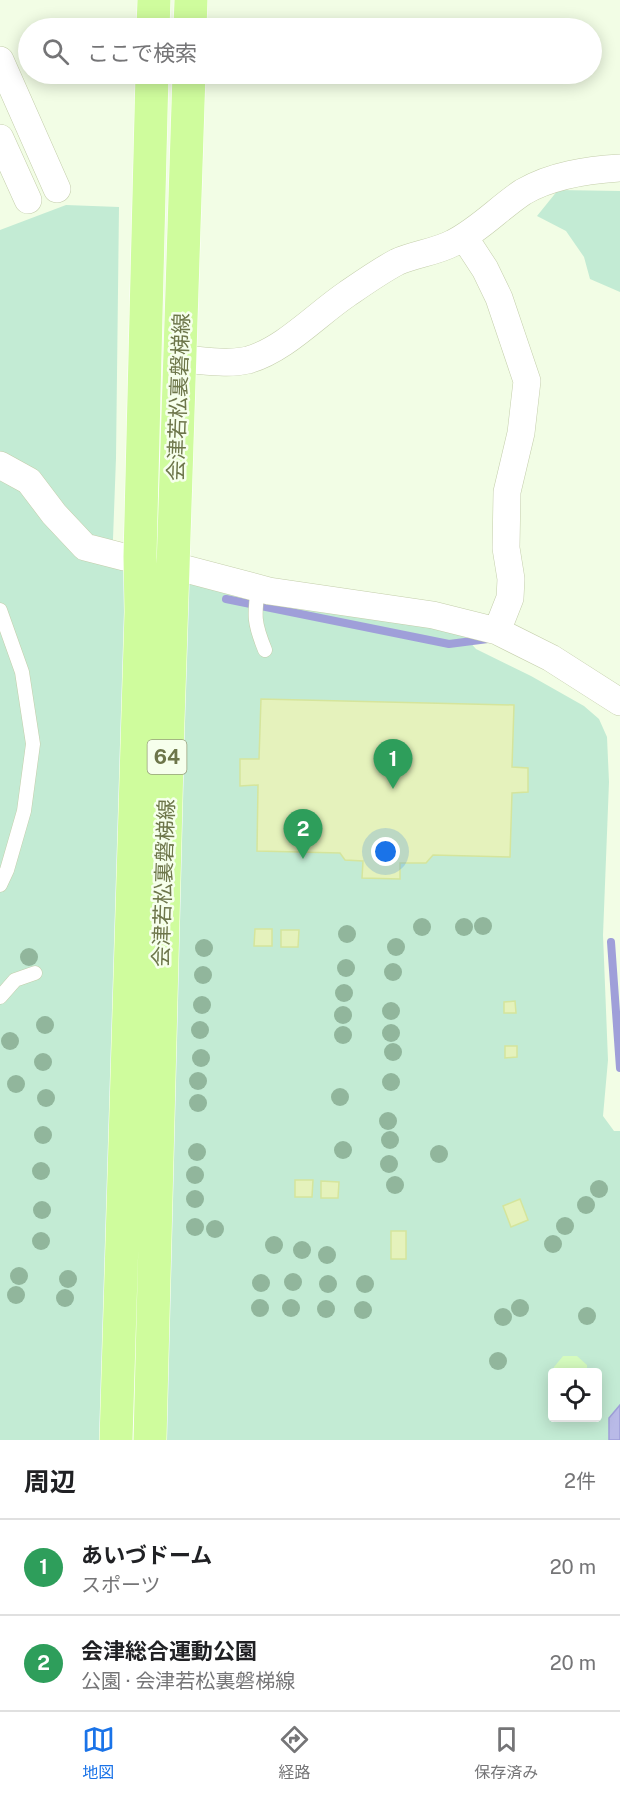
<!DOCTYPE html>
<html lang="ja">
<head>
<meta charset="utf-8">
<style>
  :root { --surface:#fff; --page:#f6f6f6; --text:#202124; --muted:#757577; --line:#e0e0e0; --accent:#1a73e8 }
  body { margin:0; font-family:"Public Sans","Noto Sans JP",sans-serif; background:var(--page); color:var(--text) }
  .controls { position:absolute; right:18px; bottom:18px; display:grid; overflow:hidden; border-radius:6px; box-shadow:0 3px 15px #0003 }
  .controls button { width:54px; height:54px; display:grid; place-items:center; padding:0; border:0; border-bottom:2px solid var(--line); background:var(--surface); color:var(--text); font:30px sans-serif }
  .you { position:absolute; left:386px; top:852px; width:21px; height:21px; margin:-15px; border:4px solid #fff; border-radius:50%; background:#1a73e8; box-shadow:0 0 0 9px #1a73e833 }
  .badge { display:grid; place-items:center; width:39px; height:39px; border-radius:50%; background:var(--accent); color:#fff; font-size:20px; font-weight:700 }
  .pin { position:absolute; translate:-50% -50px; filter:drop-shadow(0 2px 3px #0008) }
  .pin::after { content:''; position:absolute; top:32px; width:21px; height:18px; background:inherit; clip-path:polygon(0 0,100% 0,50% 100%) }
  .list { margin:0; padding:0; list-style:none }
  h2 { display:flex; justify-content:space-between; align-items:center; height:78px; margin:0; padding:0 24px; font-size:26px }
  h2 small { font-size:20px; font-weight:400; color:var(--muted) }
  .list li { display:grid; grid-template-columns:39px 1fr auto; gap:18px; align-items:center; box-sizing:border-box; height:96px; padding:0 24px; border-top:2px solid var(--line) }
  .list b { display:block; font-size:22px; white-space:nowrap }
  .list p { margin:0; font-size:20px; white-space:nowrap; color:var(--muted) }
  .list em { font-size:20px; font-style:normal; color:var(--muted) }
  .icon { flex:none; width:33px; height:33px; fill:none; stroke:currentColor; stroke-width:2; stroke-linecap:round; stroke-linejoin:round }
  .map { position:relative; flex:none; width:620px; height:1440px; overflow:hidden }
  .search { position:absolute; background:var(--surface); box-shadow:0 3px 15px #0003; left:18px; right:18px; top:18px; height:66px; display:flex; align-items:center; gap:15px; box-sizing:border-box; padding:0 21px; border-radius:33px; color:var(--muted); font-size:22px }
  .sheet { height:270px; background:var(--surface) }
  nav { display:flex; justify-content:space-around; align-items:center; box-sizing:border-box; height:84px; border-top:2px solid var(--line); background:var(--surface); font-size:16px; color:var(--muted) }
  nav a { display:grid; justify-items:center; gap:3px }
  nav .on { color:var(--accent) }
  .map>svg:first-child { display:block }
  .green { fill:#c3ebd4; fill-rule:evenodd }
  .sand { fill:#d6fcbf }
  .water { fill:#b9bae7; stroke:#9f9fd9; stroke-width:1.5 }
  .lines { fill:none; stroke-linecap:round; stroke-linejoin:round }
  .stream { stroke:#9f9fd9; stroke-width:8 }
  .building { fill:#e5f2bc; stroke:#d5e59c; stroke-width:1.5 }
  .lane-casing { stroke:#c4ceab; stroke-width:15 }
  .street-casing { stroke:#c4ceab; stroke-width:28 }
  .primary-casing { stroke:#fff; stroke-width:34 }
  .lane { stroke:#fff; stroke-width:14 }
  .street { stroke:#fff; stroke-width:27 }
  .primary { stroke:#cffc9d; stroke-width:33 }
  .tree { fill:#91b69c }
  .labels { text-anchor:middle; stroke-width:5; stroke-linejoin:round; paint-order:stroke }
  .shield { fill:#f6ffec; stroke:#969f7b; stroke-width:1.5 }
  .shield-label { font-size:20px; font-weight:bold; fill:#6d764a }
  .street-label { font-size:21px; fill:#6d764a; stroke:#f6ffec }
</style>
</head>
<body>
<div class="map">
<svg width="620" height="1440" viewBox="0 0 620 1440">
  <rect width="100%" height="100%" fill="#f2fde5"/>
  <path class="green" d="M558 190 620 191V292L590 279 584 257 566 231 537 216Z
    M66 205 119 207 116 458 112 566 460 631 476 649 531 676 584 706 599 719 607 737 609 782 603 935 608 1060 603 1116 614 1131H620V1440H0V230ZM552 1372H598V1418H552Z"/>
  <path class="sand" d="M563 1356H577L587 1365V1372H554V1367Z"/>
  <path class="water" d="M620 1405V1440H609V1418Z"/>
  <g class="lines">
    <path class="stream" d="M226 599 449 644 488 639
      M611 942 620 1068"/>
  </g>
  <path class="building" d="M261 699 514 705 512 767 528 768V792L512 793 510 857 433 855 426 863H400V879L362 878 363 861 345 860 340 853 257 851 258 785 240 786V759H259Z
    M255 929H272V946H254Z
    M281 930H299L298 947H281Z
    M515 1001 516 1013H504V1002Z
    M505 1046H517V1057L505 1058Z
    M295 1180H313L312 1197H295Z
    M321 1181 339 1182 338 1198H321Z
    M520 1199 528 1220 511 1227 503 1206Z
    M391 1231H406V1259H391Z"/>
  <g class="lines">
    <defs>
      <path id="lane" d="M258 588C254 616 254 623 265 650
        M0 610 22 672 33 744 24 811 7 870 0 885
        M0 997 15 980 35 973"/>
      <path id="street" d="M0 60 57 189
        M0 138 28 200
        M464 237 485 269 499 298 527 381 521 433 507 492 506 548 511 579 510 598 497 631
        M180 359C202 360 227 365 248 360 284 350 316 315 347 294 363 283 380 271 397 262 415 254 436 252 453 243 479 230 499 208 523 192 552 175 587 170 620 168
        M0 465 29 481 54 514 85 547 124 557H140L269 591 433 615 497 631 551 658 620 702"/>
      <path id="primary" d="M153 28 154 0
        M190 28 191 0
        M116 1440 141 612 140 557 152 74
        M150 1440 168 722 189 74"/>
    </defs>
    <use href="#lane" class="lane-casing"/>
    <use href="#street" class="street-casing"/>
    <use href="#primary" class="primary-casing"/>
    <use href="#lane" class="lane"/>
    <use href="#street" class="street"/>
    <use href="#primary" class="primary"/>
  </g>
  <g class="tree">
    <circle cx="483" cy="926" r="9"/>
    <circle cx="422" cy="927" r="9"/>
    <circle cx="464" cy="927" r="9"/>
    <circle cx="347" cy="934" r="9"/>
    <circle cx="396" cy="947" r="9"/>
    <circle cx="204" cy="948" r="9"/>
    <circle cx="29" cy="957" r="9"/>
    <circle cx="346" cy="968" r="9"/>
    <circle cx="393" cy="972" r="9"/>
    <circle cx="203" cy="975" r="9"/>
    <circle cx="344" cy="993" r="9"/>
    <circle cx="202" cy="1005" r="9"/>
    <circle cx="391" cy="1011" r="9"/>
    <circle cx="343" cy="1015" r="9"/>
    <circle cx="45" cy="1025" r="9"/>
    <circle cx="200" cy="1030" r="9"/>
    <circle cx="391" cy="1033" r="9"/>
    <circle cx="343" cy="1035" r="9"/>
    <circle cx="10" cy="1041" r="9"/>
    <circle cx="393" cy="1052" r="9"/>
    <circle cx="201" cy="1058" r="9"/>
    <circle cx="43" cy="1062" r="9"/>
    <circle cx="198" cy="1081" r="9"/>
    <circle cx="391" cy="1082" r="9"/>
    <circle cx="16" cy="1084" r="9"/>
    <circle cx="340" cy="1097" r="9"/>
    <circle cx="46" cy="1098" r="9"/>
    <circle cx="198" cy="1103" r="9"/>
    <circle cx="388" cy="1121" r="9"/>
    <circle cx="43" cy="1135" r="9"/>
    <circle cx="390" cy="1140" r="9"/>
    <circle cx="343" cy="1150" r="9"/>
    <circle cx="197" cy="1152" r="9"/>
    <circle cx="439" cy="1154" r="9"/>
    <circle cx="389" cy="1164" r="9"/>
    <circle cx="41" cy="1171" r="9"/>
    <circle cx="195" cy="1175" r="9"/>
    <circle cx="395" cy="1185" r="9"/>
    <circle cx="599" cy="1189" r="9"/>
    <circle cx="195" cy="1199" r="9"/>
    <circle cx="586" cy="1205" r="9"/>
    <circle cx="42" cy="1210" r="9"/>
    <circle cx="565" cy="1226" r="9"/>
    <circle cx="195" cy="1227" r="9"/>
    <circle cx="215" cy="1229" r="9"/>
    <circle cx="41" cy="1241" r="9"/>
    <circle cx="553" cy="1244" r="9"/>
    <circle cx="274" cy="1245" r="9"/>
    <circle cx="302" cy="1250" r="9"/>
    <circle cx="327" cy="1255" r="9"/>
    <circle cx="19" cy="1276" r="9"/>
    <circle cx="68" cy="1279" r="9"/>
    <circle cx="293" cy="1282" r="9"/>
    <circle cx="261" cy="1283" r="9"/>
    <circle cx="328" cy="1284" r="9"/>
    <circle cx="365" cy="1284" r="9"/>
    <circle cx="16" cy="1295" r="9"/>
    <circle cx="65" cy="1298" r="9"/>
    <circle cx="260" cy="1308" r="9"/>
    <circle cx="291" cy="1308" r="9"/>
    <circle cx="520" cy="1308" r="9"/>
    <circle cx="326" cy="1309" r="9"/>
    <circle cx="363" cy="1310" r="9"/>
    <circle cx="587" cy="1316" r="9"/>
    <circle cx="503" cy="1317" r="9"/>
    <circle cx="498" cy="1361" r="9"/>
  </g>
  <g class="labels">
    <rect class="shield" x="147.5" y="740" width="39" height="34" rx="4.5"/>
    <g class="shield-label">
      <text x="167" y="764">64</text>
    </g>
    <g class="street-label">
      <text transform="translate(179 397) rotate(-88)" y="7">会津若松裏磐梯線</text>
      <text transform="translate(164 883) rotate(-88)" y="7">会津若松裏磐梯線</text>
    </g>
  </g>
</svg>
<div class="controls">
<button><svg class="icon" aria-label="locate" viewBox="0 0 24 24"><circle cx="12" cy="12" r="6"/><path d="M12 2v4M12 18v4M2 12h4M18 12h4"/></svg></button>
</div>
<div class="you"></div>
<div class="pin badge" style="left:393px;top:789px;background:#2e9e5b">1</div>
<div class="pin badge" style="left:303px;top:859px;background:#2e9e5b">2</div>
<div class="search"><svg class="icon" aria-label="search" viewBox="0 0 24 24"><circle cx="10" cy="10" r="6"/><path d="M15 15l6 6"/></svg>ここで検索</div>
</div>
<section class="sheet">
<h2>周辺<small>2件</small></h2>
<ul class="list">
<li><span class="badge" style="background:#2e9e5b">1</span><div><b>あいづドーム</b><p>スポーツ</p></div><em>20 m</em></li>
<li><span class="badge" style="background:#2e9e5b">2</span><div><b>会津総合運動公園</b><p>公園 · 会津若松裏磐梯線</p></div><em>20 m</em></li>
</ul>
</section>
<nav>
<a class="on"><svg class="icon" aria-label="map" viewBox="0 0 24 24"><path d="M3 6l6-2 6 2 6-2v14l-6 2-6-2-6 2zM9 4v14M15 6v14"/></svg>地図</a>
<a><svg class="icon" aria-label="directions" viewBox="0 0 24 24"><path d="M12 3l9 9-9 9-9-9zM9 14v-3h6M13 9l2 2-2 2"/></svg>経路</a>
<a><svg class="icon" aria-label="saved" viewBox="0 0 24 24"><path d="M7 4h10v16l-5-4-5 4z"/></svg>保存済み</a>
</nav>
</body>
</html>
